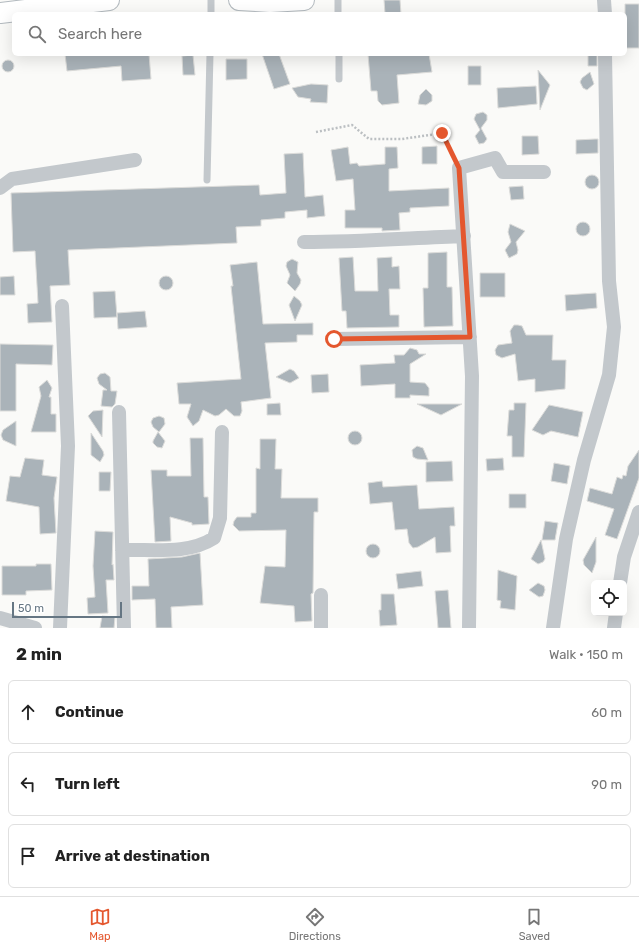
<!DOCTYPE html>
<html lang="en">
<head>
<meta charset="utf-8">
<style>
  :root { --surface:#fff; --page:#f2f2f2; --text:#222; --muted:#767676; --line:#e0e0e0; --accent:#e4572e }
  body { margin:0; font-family:Rubik,sans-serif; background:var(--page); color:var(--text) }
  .controls { position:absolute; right:12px; bottom:12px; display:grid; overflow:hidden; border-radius:6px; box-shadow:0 4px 16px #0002 }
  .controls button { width:36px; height:36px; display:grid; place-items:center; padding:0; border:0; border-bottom:1px solid var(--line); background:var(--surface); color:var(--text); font:20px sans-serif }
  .scale { position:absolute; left:12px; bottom:10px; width:110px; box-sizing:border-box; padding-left:4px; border:2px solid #657683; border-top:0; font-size:11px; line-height:14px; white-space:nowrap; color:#657683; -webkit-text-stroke:3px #fff; paint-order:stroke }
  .stop { position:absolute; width:12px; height:12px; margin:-9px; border:3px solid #e4572e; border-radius:50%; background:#fff }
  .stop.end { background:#e4572e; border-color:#fff; box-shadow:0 1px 4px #0008 }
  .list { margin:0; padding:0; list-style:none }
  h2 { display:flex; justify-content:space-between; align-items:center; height:52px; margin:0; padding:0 16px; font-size:17px }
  h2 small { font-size:13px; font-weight:400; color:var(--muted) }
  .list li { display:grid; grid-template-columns:26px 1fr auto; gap:12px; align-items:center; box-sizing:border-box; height:64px; margin:0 8px 8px; padding:0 8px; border:1px solid var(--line); border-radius:6px }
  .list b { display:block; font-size:15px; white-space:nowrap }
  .list em { font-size:13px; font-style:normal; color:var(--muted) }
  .icon { flex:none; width:22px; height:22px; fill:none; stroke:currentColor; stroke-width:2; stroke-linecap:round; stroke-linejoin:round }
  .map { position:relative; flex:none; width:639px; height:628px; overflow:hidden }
  .search { position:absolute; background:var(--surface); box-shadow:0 4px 16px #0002; left:12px; right:12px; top:12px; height:44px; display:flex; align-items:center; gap:10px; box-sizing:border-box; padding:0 14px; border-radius:6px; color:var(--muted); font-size:15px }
  .sheet { height:268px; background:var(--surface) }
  nav { display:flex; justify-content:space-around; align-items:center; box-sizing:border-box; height:56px; border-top:1px solid var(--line); background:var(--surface); font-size:11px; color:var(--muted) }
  nav a { display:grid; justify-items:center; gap:2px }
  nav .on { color:var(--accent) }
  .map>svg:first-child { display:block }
  .building { fill:#aab3b9; stroke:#dcdcda }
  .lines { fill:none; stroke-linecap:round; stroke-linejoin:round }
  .secondary-casing { stroke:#b3babf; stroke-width:22 }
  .path { stroke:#bbbfc2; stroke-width:2.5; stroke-dasharray:2 2; stroke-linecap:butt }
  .lane { stroke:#c3c8cc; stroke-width:7 }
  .street { stroke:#c3c8cc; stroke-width:14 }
  .secondary { stroke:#fff; stroke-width:20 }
  .route { stroke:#e4572e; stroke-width:5 }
</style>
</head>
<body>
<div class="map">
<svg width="639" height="628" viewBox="0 0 639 628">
  <rect width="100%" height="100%" fill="#fafaf8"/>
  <path class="building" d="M384 0H400L401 14H385Z
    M625 4H639V48H625Z
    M65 54H149L151 79 122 81 121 66 67 71Z
    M262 54H279L290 84 274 89Z
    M368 54H429L432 72 397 75 399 103 382 105 378 101 377 91H371Z
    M588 54H597V66H588Z
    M193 55 195 75H183L182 56Z
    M226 59H247V79L226 80Z
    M2 66a6 6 0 1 1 12 0a6 6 0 1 1-12 0Z
    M468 66H481V85H468Z
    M538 70 550 85 540 110Z
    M590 72 594 84 587 90 583 88 580 82 582 78Z
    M311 84 328 85 327 103 310 102 311 99 298 97 292 88Z
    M536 86 537 104 498 108 497 88Z
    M426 89 432 95V101L426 105 418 104 420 95Z
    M483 112 487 115V120L481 128 487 139 484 143 479 144 475 136 480 130 474 119 476 114Z
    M522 136H538L539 154 522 155Z
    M595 139H598V153L576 154V140Z
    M437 146V164H422V147Z
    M348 147 350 164 357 163 359 166 385 164V147H397L398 168 389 169V191L449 188V206L410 208V212L399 213 400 230 382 231V228H345V210H355L353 179 336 181 331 150Z
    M303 153 305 197 323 195 325 216 307 218V210L285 212V218L261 220V226L236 227 237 243 68 250 70 285 50 286 52 322 28 323 27 304 38 303 35 251 13 252 11 193 259 185 260 195 286 193 284 154Z
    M585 182a7 7 0 1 1 14 0a7 7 0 1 1-14 0Z
    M523 186 524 199 511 200 509 187Z
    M576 229a7 7 0 1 1 14 0a7 7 0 1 1-14 0Z
    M510 224 525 231 516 242 518 250 517 254 509 258 505 250 511 242 508 232Z
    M447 252V287H452L453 326 424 327 423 288H428V253Z
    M353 257 355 291H378L377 258 392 257V267L399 266 400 289H389L390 315H399V327L347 328 346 311H342L339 258Z
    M292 259 298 262 297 273 301 280 300 284 295 291 287 283 290 275 286 266 287 262Z
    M257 262 263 324 313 323V335H297V342L265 343 271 398 241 402 242 411 240 416H234L226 409 219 415 215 416 203 410 199 421 193 426 187 417 191 404H179L177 383 241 379 231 286H233L230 265Z
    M480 273H505V297H480Z
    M14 276 15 295H0V277Z
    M159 283a7 7 0 1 1 14 0a7 7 0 1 1-14 0Z
    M115 291 117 317 94 318 93 292Z
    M596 293 597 308 566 311 565 295Z
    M294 296 300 301 302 305 295 321 289 305Z
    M145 311 147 327 118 329 117 313Z
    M514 325H518L522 326 526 335H553L552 360H566L565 389 535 392V379L518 381 515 354 502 358 496 355 495 350 498 345 512 343 510 331Z
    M0 344 53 345 52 365 16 364V411H0Z
    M410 348 417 350 419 354H426L410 364V382L425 383 429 388V396L410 395V398H395V384L361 386 360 365 395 363 394 355H404Z
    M290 369 294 371 299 378 290 383 276 377Z
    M105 373 110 377 111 391H117L115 404 112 407 101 406 103 390H107L99 384 97 378 100 374Z
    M328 374 329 392 312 393 311 375Z
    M47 380 52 388 49 397H51V414H56V432H31L41 396 39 387Z
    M280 403 281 415H267V404Z
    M514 403H526L524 457H512V436H507L509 410H514Z
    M417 404H462L441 415Z
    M549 405 583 412 578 437 551 431 543 435 532 430Z
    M103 410 102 437 88 416 93 411Z
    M159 416 164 418 165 424 159 432 153 427 151 422 153 418Z
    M16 421V446L3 440 1 435 3 430Z
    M348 438a7 7 0 1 1 14 0a7 7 0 1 1-14 0Z
    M158 432 165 441 162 448 157 447 153 443V441Z
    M91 433 103 451 104 455 100 462 91 455Z
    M190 438H203L204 497H208L209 524 192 525V523L170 517 171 541 155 542 151 470H167V476H191Z
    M260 439H276L275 469H282L281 498H318V512H314L313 593 311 594 312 621 295 622 294 606 260 603 265 566 285 567 286 530 239 531 233 525 234 521 237 517H251V513H256V468L260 469Z
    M417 446 423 448 428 460 417 459 413 457 412 450Z
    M639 450V478L617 539 605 535 614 509 587 501 590 488 612 494 617 477 622 479 623 475 626 476 628 466Z
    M25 458 44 460 42 475 57 477 54 498 56 533 40 534 39 507 6 501 10 476 20 477Z
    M503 458 504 470 487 471 486 459Z
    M452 461 453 481 426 482V462Z
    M554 463 570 466 567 484 551 481Z
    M99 472H111L110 491H99Z
    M382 481 383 487 417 485 419 509 454 507 455 526H450L451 552 436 553 435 537 418 547 413 548 409 543 407 529 395 530 392 502 370 504 368 483Z
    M509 494H526V508H509Z
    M545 521 558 523 555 540H542Z
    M95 531 113 532 112 565 113 564 114 580H106L108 613 88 614 87 598 95 597 93 566Z
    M596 537V562L592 573 584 565 583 560Z
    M541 540 545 559 543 562 538 564 531 559Z
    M366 551a7 7 0 1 1 14 0a7 7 0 1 1-14 0Z
    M200 553 203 605 171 607 172 628H156L155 599 132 600V586H149L148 559 182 557Z
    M36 564H51L52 590 26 591V595H2V566H36Z
    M498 570 517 576 515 610 500 608 501 601 497 600Z
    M421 571 423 586 398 589 396 574Z
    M538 583 544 586 545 590 543 596 539 597 529 590Z
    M448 590 451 628H438L435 591Z
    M381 594H394L397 625 380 626 379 610H381Z
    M102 616 115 617 114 628H100Z"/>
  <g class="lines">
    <defs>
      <path id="secondary" d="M239 0 270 2 304 0
        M0 13 109 0"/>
    </defs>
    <use href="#secondary" class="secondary-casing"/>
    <path class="path" d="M316 132 352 125 369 139H402L443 133 453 155"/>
    <path class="lane" d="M338 0V14
      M211 14V0
      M339 54V79
      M207 180 210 54"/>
    <path class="street" d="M604 0 605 14
      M0 188 12 179 135 160
      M304 242C357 242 410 238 464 236
      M334 339 470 337
      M119 412 124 628
      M122 550C152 549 188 555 214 538L220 518 222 432
      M620 583 624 557 639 512
      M0 618 35 628
      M60 628 68 446 62 306
      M321 628V595
      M469 628 472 376 459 168 495 158 503 172H544
      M553 628 566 539 584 460 609 375 614 327 609 281 605 54
      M614 628 616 613"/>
    <use href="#secondary" class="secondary"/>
  </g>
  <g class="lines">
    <path class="route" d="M334 339 470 337 459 168 442 133"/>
  </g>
</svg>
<div class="controls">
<button><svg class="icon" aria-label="locate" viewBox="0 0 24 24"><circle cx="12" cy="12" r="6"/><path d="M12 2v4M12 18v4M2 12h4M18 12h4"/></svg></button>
</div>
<div class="scale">50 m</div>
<div class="stop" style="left:334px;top:339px"></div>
<div class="stop end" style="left:442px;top:133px"></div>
<div class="search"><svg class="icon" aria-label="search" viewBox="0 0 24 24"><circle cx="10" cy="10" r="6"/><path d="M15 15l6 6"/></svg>Search here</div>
</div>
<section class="sheet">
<h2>2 min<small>Walk · 150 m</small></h2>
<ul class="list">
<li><svg class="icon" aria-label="ahead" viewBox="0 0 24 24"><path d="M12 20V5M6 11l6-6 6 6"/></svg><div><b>Continue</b></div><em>60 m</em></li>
<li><svg class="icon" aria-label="left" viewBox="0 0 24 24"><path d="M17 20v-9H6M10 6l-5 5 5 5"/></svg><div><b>Turn left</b></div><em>90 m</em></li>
<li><svg class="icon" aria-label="arrive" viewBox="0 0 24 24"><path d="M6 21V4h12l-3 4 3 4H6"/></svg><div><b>Arrive at destination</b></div></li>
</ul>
</section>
<nav>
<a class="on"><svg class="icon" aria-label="map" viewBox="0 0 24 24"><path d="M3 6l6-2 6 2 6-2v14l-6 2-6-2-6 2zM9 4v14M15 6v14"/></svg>Map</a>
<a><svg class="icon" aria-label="directions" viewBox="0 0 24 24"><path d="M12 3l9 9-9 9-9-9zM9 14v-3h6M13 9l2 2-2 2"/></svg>Directions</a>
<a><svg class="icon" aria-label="saved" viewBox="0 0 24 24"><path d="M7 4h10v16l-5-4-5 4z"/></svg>Saved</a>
</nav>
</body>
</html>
